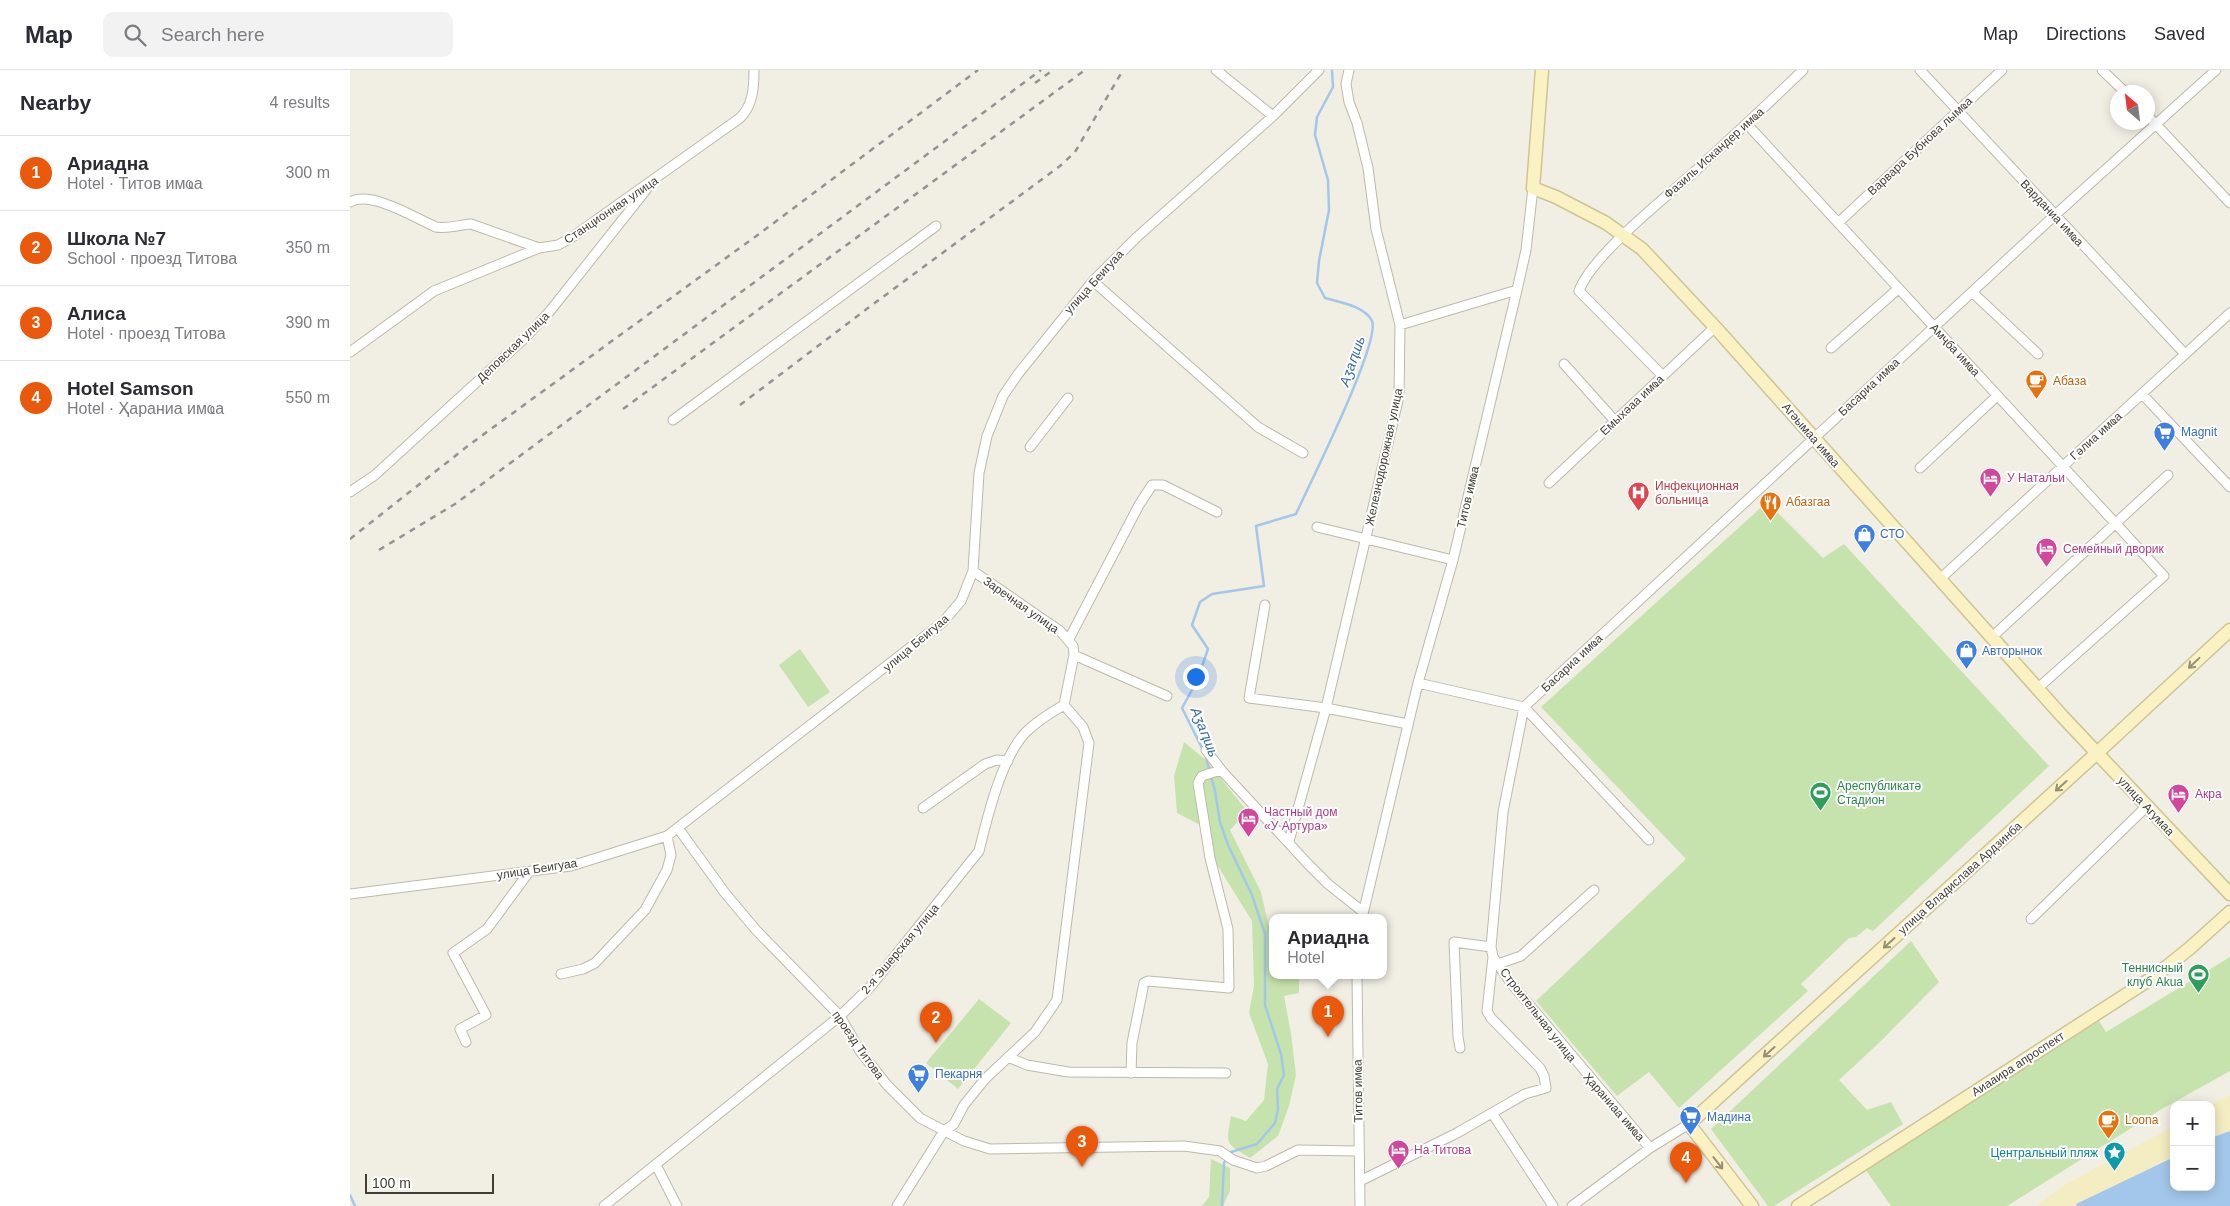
<!DOCTYPE html>
<html lang="en">
<head>
<meta charset="utf-8">
<style>
  :root { --surface:#fff; --page:#f2f2f3; --text:#2b2b33; --muted:#7c7c81; --line:#e1e1e2; --accent:#ea580c }
  body { margin:0; font-family:Arial,sans-serif; background:var(--page); color:var(--text) }
  .controls { position:absolute; right:15px; bottom:15px; display:grid; overflow:hidden; border-radius:10px; box-shadow:0 2px 12px #0003 }
  .controls button { width:45px; height:45px; display:grid; place-items:center; padding:0; border:0; border-bottom:1px solid var(--line); background:var(--surface); color:var(--text); font:25px sans-serif }
  .compass { position:absolute; left:1760px; top:15px; width:45px; height:45px; border-radius:50%; background:var(--surface); box-shadow:0 2px 12px #0003; rotate:332deg }
  .scale { position:absolute; left:15px; bottom:12px; width:129px; box-sizing:border-box; padding-left:5px; border:2px solid #423e34; border-top:0; font-size:14px; line-height:18px; white-space:nowrap; color:#423e34; -webkit-text-stroke:4px #fff; paint-order:stroke }
  .you { position:absolute; left:845px; top:606px; width:18px; height:18px; margin:-12px; border:4px solid #fff; border-radius:50%; background:#1a73e8; box-shadow:0 0 0 8px #1a73e833 }
  .badge { display:grid; place-items:center; width:32px; height:32px; border-radius:50%; background:var(--accent); color:#fff; font-size:16px; font-weight:700 }
  .pin { position:absolute; translate:-50% -41px; filter:drop-shadow(0 1px 2px #0008) }
  .pin::after { content:''; position:absolute; top:26px; width:18px; height:15px; background:inherit; clip-path:polygon(0 0,100% 0,50% 100%) }
  .popup { position:absolute; left:919px; top:844px; width:118px; height:65px; box-sizing:border-box; display:grid; place-content:center; border-radius:10px; background:var(--surface); filter:drop-shadow(0 1px 4px #0005); font-size:16px; white-space:nowrap; color:var(--muted) }
  .popup b { font-size:19px; color:var(--text) }
  .popup::after { content:''; position:absolute; left:50%; top:100%; margin-left:-10px; border:10px solid transparent; border-top-color:var(--surface) }
  .list { margin:0; padding:0; list-style:none }
  h2 { display:flex; justify-content:space-between; align-items:center; height:65px; margin:0; padding:0 20px; font-size:21px }
  h2 small { font-size:16px; font-weight:400; color:var(--muted) }
  .list li { display:grid; grid-template-columns:32px 1fr auto; gap:15px; align-items:center; box-sizing:border-box; height:75px; padding:0 20px; border-top:1px solid var(--line) }
  .list b { display:block; font-size:19px; white-space:nowrap }
  .list p { margin:0; font-size:16px; white-space:nowrap; color:var(--muted) }
  .list em { font-size:16px; font-style:normal; color:var(--muted) }
  .icon { flex:none; width:28px; height:28px; fill:none; stroke:currentColor; stroke-width:2; stroke-linecap:round; stroke-linejoin:round }
  .map { position:relative; flex:none; width:1880px; height:1136px; overflow:hidden }
  header { display:flex; align-items:center; gap:30px; box-sizing:border-box; height:70px; padding:0 25px; background:var(--surface); border-bottom:1px solid var(--line) }
  header strong { font-size:24px }
  nav { display:flex; gap:28px; margin-inline-start:auto; font-size:18px }
  .search { width:350px; height:45px; background:var(--page); display:flex; align-items:center; gap:12px; box-sizing:border-box; padding:0 18px; border-radius:10px; color:var(--muted); font-size:19px }
  main { display:flex }
  aside { flex:1; background:var(--surface) }
  .map>svg:first-child { display:block }
  .green { fill:#c6e3ae }
  .sand { fill:#f4edc1 }
  .water { fill:#a3c7ea }
  .lines { fill:none; stroke-linecap:round; stroke-linejoin:round }
  .stream { stroke:#a3c7ea; stroke-width:2.5 }
  .street-casing { stroke:#beb9aa; stroke-width:11 }
  .secondary-casing { stroke:#cec496; stroke-width:15 }
  .street { stroke:#fff; stroke-width:9 }
  .secondary { stroke:#fbf2c4; stroke-width:12 }
  .rail { stroke:#939393; stroke-width:2.5; stroke-dasharray:6 6; stroke-linecap:butt }
  .oneway { stroke:#958f75 }
  .labels { text-anchor:middle; stroke-width:4; stroke-linejoin:round; paint-order:stroke }
  .street-label { font-size:12px; fill:#423e34; stroke:#fff }
  .food-label { font-size:12px; fill:#c56008; stroke:#fff; text-anchor:start }
  .shop-label { font-size:12px; fill:#366cbe; stroke:#fff; text-anchor:start }
  .hotel-label { font-size:12px; fill:#b23c85; stroke:#fff; text-anchor:start }
  .health-label { font-size:12px; fill:#be3a42; stroke:#fff; text-anchor:start }
  .leisure-label { font-size:12px; fill:#27864d; stroke:#fff; text-anchor:start }
  .culture-label { font-size:12px; fill:#0d838f; stroke:#fff; text-anchor:end }
  .water-label { font-size:14px; font-style:italic; fill:#356ca6; stroke:#fff }
</style>
</head>
<body>
<header>
<strong>Map</strong>
<div class="search"><svg class="icon" aria-label="search" viewBox="0 0 24 24"><circle cx="10" cy="10" r="6"/><path d="M15 15l6 6"/></svg>Search here</div>
<nav><a>Map</a><a>Directions</a><a>Saved</a></nav>
</header>
<main>
<aside>
<h2>Nearby<small>4 results</small></h2>
<ul class="list">
<li><span class="badge">1</span><div><b>Ариадна</b><p>Hotel · Титов имҩа</p></div><em>300 m</em></li>
<li><span class="badge">2</span><div><b>Школа №7</b><p>School · проезд Титова</p></div><em>350 m</em></li>
<li><span class="badge">3</span><div><b>Алиса</b><p>Hotel · проезд Титова</p></div><em>390 m</em></li>
<li><span class="badge">4</span><div><b>Hotel Samson</b><p>Hotel · Ҳараниа имҩа</p></div><em>550 m</em></li>
</ul>
</aside>
<div class="map">
<svg width="1880" height="1136" viewBox="0 0 1880 1136">
  <rect width="100%" height="100%" fill="#f1eee4"/>
  <path class="green" d="M1417 432 1473 488 1494 474 1699 696 1523 861 1517 858 1506 867 1499 868 1451 914 1458 921 1329 1038 1299 1002 1267 1026 1186 931 1336 789 1191 637Z
    M450 579 480 622 458 637 429 595Z
    M834 672 857 691 897 741 880 760 911 822 922 870 923 906H949V923L934 926 941 964 946 1005 939 1036 928 1066 900 1088C875 1072 876 1076 881 1046L896 1051 914 1030 918 994 899 943 904 916 902 851 866 793 858 759 827 743 824 706Z
    M1561 871 1589 912 1530 972 1489 1010 1517 1040 1541 1032 1553 1054 1424 1136H1418L1361 1059Z
    M1880 887V1001L1810 1040 1657 1136H1541L1515 1099 1749 951 1756 962Z
    M629 929 661 953 608 1019 576 993Z
    M861 1089 880 1098V1121L873 1136H852L859 1127Z"/>
  <path class="sand" d="M1880 1025V1060L1861 1069V1035Z
    M1824 1056V1086L1727 1134V1136H1686L1718 1113Z"/>
  <path class="water" d="M1880 1061V1136H1727L1726 1134 1824 1087V1117H1861V1068Z"/>
  <g class="lines">
    <path class="stream" d="M0 1125 5 1136
      M872 1136 874 1093 881 1082 907 1074 925 1053 928 1039 927 1019 934 1005 931 984 915 935V864L902 825 878 775 870 752 865 721 855 684 832 638 847 611 858 579 842 555 850 532 862 524 914 516 906 456 946 444C959 415 1031 272 1022 251 1015 236 989 232 975 228L967 213 969 191 979 140 978 110 965 65 967 47 983 17 982 0"/>
    <defs>
      <path id="street" d="M866 0 923 46
        M1570 0 1835 284
        M1752 0 1775 22
        M1798 46 1880 133
        M1397 54 1814 506 1688 618
        M0 132C21 120 65 148 86 157 98 159 108 155 121 154L189 178
        M1488 153 1652 0
        M743 211 908 357 953 383
        M1622 222 1688 284
        M1050 255 1167 220
        M1481 278 1548 219
        M0 282 84 221 189 178 208 175 221 168 390 48C403 35 404 18 404 0
        M1214 294 1265 351
        M1313 306 1229 221C1241 187 1312 130 1342 104 1379 70 1417 35 1453 0
        M1792 324 1880 417
        M323 350 586 156
        M680 377 718 328
        M1570 398 1647 326
        M1199 413 1365 257
        M0 422 25 405 176 267 200 241 296 120
        M967 457 1103 490
        M623 501 710 561 723 576 724 585 817 626
        M1590 509 1880 243
        M915 535 899 628 976 638 1058 654
        M1642 567 1818 405
        M719 569 789 435 802 415H813L867 442
        M1068 613 1174 637 1299 770
        M1174 637 1704 146 1866 0
        M1174 637 1153 742 1141 877 1143 887 1161 913 1300 1078
        M856 680 872 701 958 794 978 814 1012 841
        M573 738 635 694 647 690 658 691
        M328 758 375 823 406 860 490 946 510 981 537 1015 570 1048 614 1071 640 1079 834 1076 870 1081 883 1090 907 1098 916 1096 948 1080 1009 1081
        M939 771 976 638 1049 326 1050 255 1026 159 1018 98 1007 53 999 32 996 14 999 0
        M0 824 221 796 317 766 593 552 611 531 623 501 629 403 637 366 653 326 668 304 743 211 787 167 923 46 969 0
        M1012 848 1068 613 1103 490 1167 220 1176 180 1183 118
        M1681 849 1796 737
        M1148 894 1171 886 1244 820
        M211 904 233 899 245 893 295 840 317 800 321 785 317 766
        M1007 906 1010 1136
        M116 972 110 959 136 945 103 883 137 859 179 802
        M1110 978 1108 967 1104 872 1141 877
        M658 987 677 995 718 1002 876 1003
        M781 1003 782 973 794 913 798 911 879 918 878 859 860 788 848 713 852 706 871 700
        M1142 1043 1203 1136
        M306 1095 327 1136
        M1010 1111 1107 1063 1175 1024 1196 1018 1194 1006 1190 998 1141 948 1137 941 1143 887
        M254 1136 490 946 521 916 629 781C637 748 652 686 676 662 687 651 700 643 714 635
        M547 1136 594 1061 604 1054 614 1035 635 1009 685 962 707 930 739 673 733 657 714 635 724 585
        M1222 1136 1300 1078 1339 1054"/>
      <path id="secondary" d="M1192 0 1183 118 1206 127 1256 153 1292 179 1365 257 1712 646 1880 824
        M1402 1136 1339 1054 1747 683 1880 560
        M1448 1136 1805 906 1840 878 1880 842"/>
    </defs>
    <use href="#street" class="street-casing"/>
    <use href="#secondary" class="secondary-casing"/>
    <use href="#street" class="street"/>
    <use href="#secondary" class="secondary"/>
    <path class="rail" d="M685 13 703 0
      M390 335 518 238 710 96 725 82 773 0
      M273 339 735 0
      M0 469 119 375 409 164 628 0
      M29 480 105 434 691 0"/>
  </g>
  <defs><path id="oneway-shaft" d="M-6 0H5M1.5-3L5.5 0L1.5 3" fill="none" stroke-width="1.6" stroke-linecap="round" stroke-linejoin="round" transform="scale(1.25)"/></defs>
  <g class="oneway">
    <use href="#oneway-shaft" transform="translate(1844 593) rotate(137)"/>
    <use href="#oneway-shaft" transform="translate(1711 716) rotate(138)"/>
    <use href="#oneway-shaft" transform="translate(1539 873) rotate(138)"/>
    <use href="#oneway-shaft" transform="translate(1419 982) rotate(138)"/>
    <use href="#oneway-shaft" transform="translate(1368 1093) rotate(52)"/>
  </g>
  <defs>
    <symbol id="cafe-pin" viewBox="-11 -11 22 30"><path d="M0 17L-7.5 6A9.5 9.5 0 1 1 7.5 6Z" fill="#e8710a" stroke="#fff"/><path d="M-5.5-4.5H6V0H3Q3 3.5 0 3.5H-2.5Q-5.5 3.5-5.5 0ZM3-3.2v2h1.7v-2ZM-6 4.5H4V6H-6Z" fill="#fff"/></symbol>
    <symbol id="supermarket-pin" viewBox="-11 -11 22 30"><path d="M0 17L-7.5 6A9.5 9.5 0 1 1 7.5 6Z" fill="#3f7fe0" stroke="#fff"/><path d="M-6-5.5h2.5l.6 2H6L4.5 2H-2.5L-4.4-4H-6ZM-1.5 3.2a1.3 1.3 0 1 0 .1 0ZM3 3.2a1.3 1.3 0 1 0 .1 0Z" fill="#fff"/></symbol>
    <symbol id="hotel-pin" viewBox="-11 -11 22 30"><path d="M0 17L-7.5 6A9.5 9.5 0 1 1 7.5 6Z" fill="#d1479c" stroke="#fff"/><path d="M-6-4.5h1.5V1H6V5H4.5V3h-9V5H-6ZM-4 0a1.8 1.8 0 1 1 3.6 0ZM.5 0V-2.5h3Q6-2.5 6 0Z" fill="#fff"/></symbol>
    <symbol id="hospital-pin" viewBox="-11 -11 22 30"><path d="M0 17L-7.5 6A9.5 9.5 0 1 1 7.5 6Z" fill="#e0444e" stroke="#fff"/><path d="M-5-5h3v3.5h4V-5h3V5h-3V1.5h-4V5h-3Z" fill="#fff"/></symbol>
    <symbol id="restaurant-pin" viewBox="-11 -11 22 30"><path d="M0 17L-7.5 6A9.5 9.5 0 1 1 7.5 6Z" fill="#e8710a" stroke="#fff"/><path d="M-5-6h1v4h1v-4h1v4h1v-4h1v5L-1.5 .5V6h-2V.5L-5-1ZM5-6V6H3V1.5H1.5Q1.5-4 5-6Z" fill="#fff"/></symbol>
    <symbol id="shop-pin" viewBox="-11 -11 22 30"><path d="M0 17L-7.5 6A9.5 9.5 0 1 1 7.5 6Z" fill="#3f7fe0" stroke="#fff"/><path d="M-5-2.5h2.3a2.7 3.5 0 0 1 5.4 0H5L5.5 6h-11ZM-1.5-2.5h3a1.5 2.3 0 0 0-3 0Z" fill="#fff"/></symbol>
    <symbol id="stadium-pin" viewBox="-11 -11 22 30"><path d="M0 17L-7.5 6A9.5 9.5 0 1 1 7.5 6Z" fill="#2e9e5b" stroke="#fff"/><path d="M0-5a6.5 5 0 1 0 0 10a6.5 5 0 1 0 0-10ZM-3.5-1.8h7v3.6h-7Z" fill="#fff"/></symbol>
    <symbol id="sight-pin" viewBox="-11 -11 22 30"><path d="M0 17L-7.5 6A9.5 9.5 0 1 1 7.5 6Z" fill="#0f9aa8" stroke="#fff"/><path d="M0-6L1.8-2.2L6-1.7L2.9 1.2L3.7 5.4L0 3.3L-3.7 5.4L-2.9 1.2L-6-1.7L-1.8-2.2Z" fill="#fff"/></symbol>
  </defs>
  <g fill-rule="evenodd">
    <use href="#cafe-pin" x="1674" y="298" width="25" height="34"/>
    <use href="#supermarket-pin" x="1802" y="350" width="25" height="34"/>
    <use href="#hotel-pin" x="1628" y="396" width="25" height="34"/>
    <use href="#hospital-pin" x="1276" y="410" width="25" height="34"/>
    <use href="#restaurant-pin" x="1408" y="420" width="25" height="34"/>
    <use href="#shop-pin" x="1502" y="452" width="25" height="34"/>
    <use href="#hotel-pin" x="1684" y="466" width="25" height="34"/>
    <use href="#shop-pin" x="1604" y="568" width="25" height="34"/>
    <use href="#stadium-pin" x="1458" y="710" width="25" height="34"/>
    <use href="#hotel-pin" x="1816" y="712" width="25" height="34"/>
    <use href="#hotel-pin" x="886" y="736" width="25" height="34"/>
    <use href="#stadium-pin" x="1836" y="892" width="25" height="34"/>
    <use href="#supermarket-pin" x="556" y="992" width="25" height="34"/>
    <use href="#supermarket-pin" x="1328" y="1034" width="25" height="34"/>
    <use href="#cafe-pin" x="1746" y="1038" width="25" height="34"/>
    <use href="#hotel-pin" x="1036" y="1068" width="25" height="34"/>
    <use href="#sight-pin" x="1752" y="1070" width="25" height="34"/>
  </g>
  <g class="labels">
    <g class="street-label">
      <text transform="translate(1570 76) rotate(-43)" y="4">Варвара Бубнова лымҩа</text>
      <text transform="translate(1364 83) rotate(-42)" y="4">Фазиль Искандер имҩа</text>
      <text transform="translate(261 140) rotate(-34)" y="4">Станционная улица</text>
      <text transform="translate(1702 143) rotate(47)" y="4">Варданиа имҩа</text>
      <text transform="translate(744 212) rotate(-48)" y="4">улица Беигуаа</text>
      <text transform="translate(163 277) rotate(-44)" y="4">Деповская улица</text>
      <text transform="translate(1605 280) rotate(47)" y="4">Амҷба имҩа</text>
      <text transform="translate(1519 317) rotate(-43)" y="4">Басариа имҩа</text>
      <text transform="translate(1282 335) rotate(-43)" y="4">Емыхәаа имҩа</text>
      <text transform="translate(1461 365) rotate(49)" y="4">Агәымаа имҩа</text>
      <text transform="translate(1746 366) rotate(-42)" y="4">Гәлиа имҩа</text>
      <text transform="translate(1034 387) rotate(-78)" y="4">Железнодорожная улица</text>
      <text transform="translate(1118 427) rotate(-77)" y="4">Титов имҩа</text>
      <text transform="translate(671 535) rotate(35)" y="4">Заречная улица</text>
      <text transform="translate(566 573) rotate(-40)" y="4">улица Беигуаа</text>
      <text transform="translate(1222 593) rotate(-43)" y="4">Басариа имҩа</text>
      <text transform="translate(1796 736) rotate(47)" y="4">улица Агумаа</text>
      <text transform="translate(187 799) rotate(-9)" y="4">улица Беигуаа</text>
      <text transform="translate(1610 808) rotate(-42)" y="4">улица Владислава Ардзинба</text>
      <text transform="translate(550 879) rotate(-50)" y="4">2-я Эшерская улица</text>
      <text transform="translate(1188 945) rotate(52)" y="4">Строительная улица</text>
      <text transform="translate(508 975) rotate(55)" y="4">проезд Титова</text>
      <text transform="translate(1668 994) rotate(-33)" y="4">Аиааира апроспект</text>
      <text transform="translate(1008 1021) rotate(-91)" y="4">Титов имҩа</text>
      <text transform="translate(1264 1037) rotate(49)" y="4">Ҳараниаа имҩа</text>
    </g>
    <g class="food-label">
      <text x="1703" y="315">Абаза</text>
      <text x="1436" y="436">Абазгаа</text>
      <text x="1775" y="1054">Loona</text>
    </g>
    <g class="shop-label">
      <text x="1831" y="366">Magnit</text>
      <text x="1530" y="468">СТО</text>
      <text x="1632" y="585">Авторынок</text>
      <text x="585" y="1008">Пекарня</text>
      <text x="1357" y="1051">Мадина</text>
    </g>
    <g class="hotel-label">
      <text x="1657" y="412">У Натальи</text>
      <text x="1713" y="483">Семейный дворик</text>
      <text x="1845" y="728">Акра</text>
      <text x="914" y="746">Частный дом<tspan x="914" dy="14">«У Артура»</tspan></text>
      <text x="1064" y="1084">На Титова</text>
    </g>
    <g class="health-label">
      <text x="1305" y="420">Инфекционная<tspan x="1305" dy="14">больница</tspan></text>
    </g>
    <g class="leisure-label">
      <text x="1487" y="720">Ареспубликатә<tspan x="1487" dy="14">Стадион</tspan></text>
      <text x="1833" y="902" text-anchor="end">Теннисный<tspan x="1833" dy="14">клуб Akua</tspan></text>
    </g>
    <g class="culture-label">
      <text x="1748" y="1087">Центральный пляж</text>
    </g>
    <g class="water-label">
      <text transform="translate(1002 291) rotate(-71)" y="5">Аӡаԥшь</text>
      <text transform="translate(855 662) rotate(68)" y="5">Аӡаԥшь</text>
    </g>
  </g>
</svg>
<div class="controls">
<button>+</button>
<button>−</button>
</div>
<svg class="compass" viewBox="-18 -18 36 36"><path d="M0-13l5 13h-10z" fill="#e53935"/><path d="M0 13l5-13h-10z" fill="#7c7c81"/></svg>
<div class="scale">100 m</div>
<div class="you"></div>
<div class="pin badge" style="left:978px;top:967px">1</div>
<div class="popup"><b>Ариадна</b>Hotel</div>
<div class="pin badge" style="left:586px;top:973px">2</div>
<div class="pin badge" style="left:732px;top:1097px">3</div>
<div class="pin badge" style="left:1336px;top:1113px">4</div>
</div>
</main>
</body>
</html>
